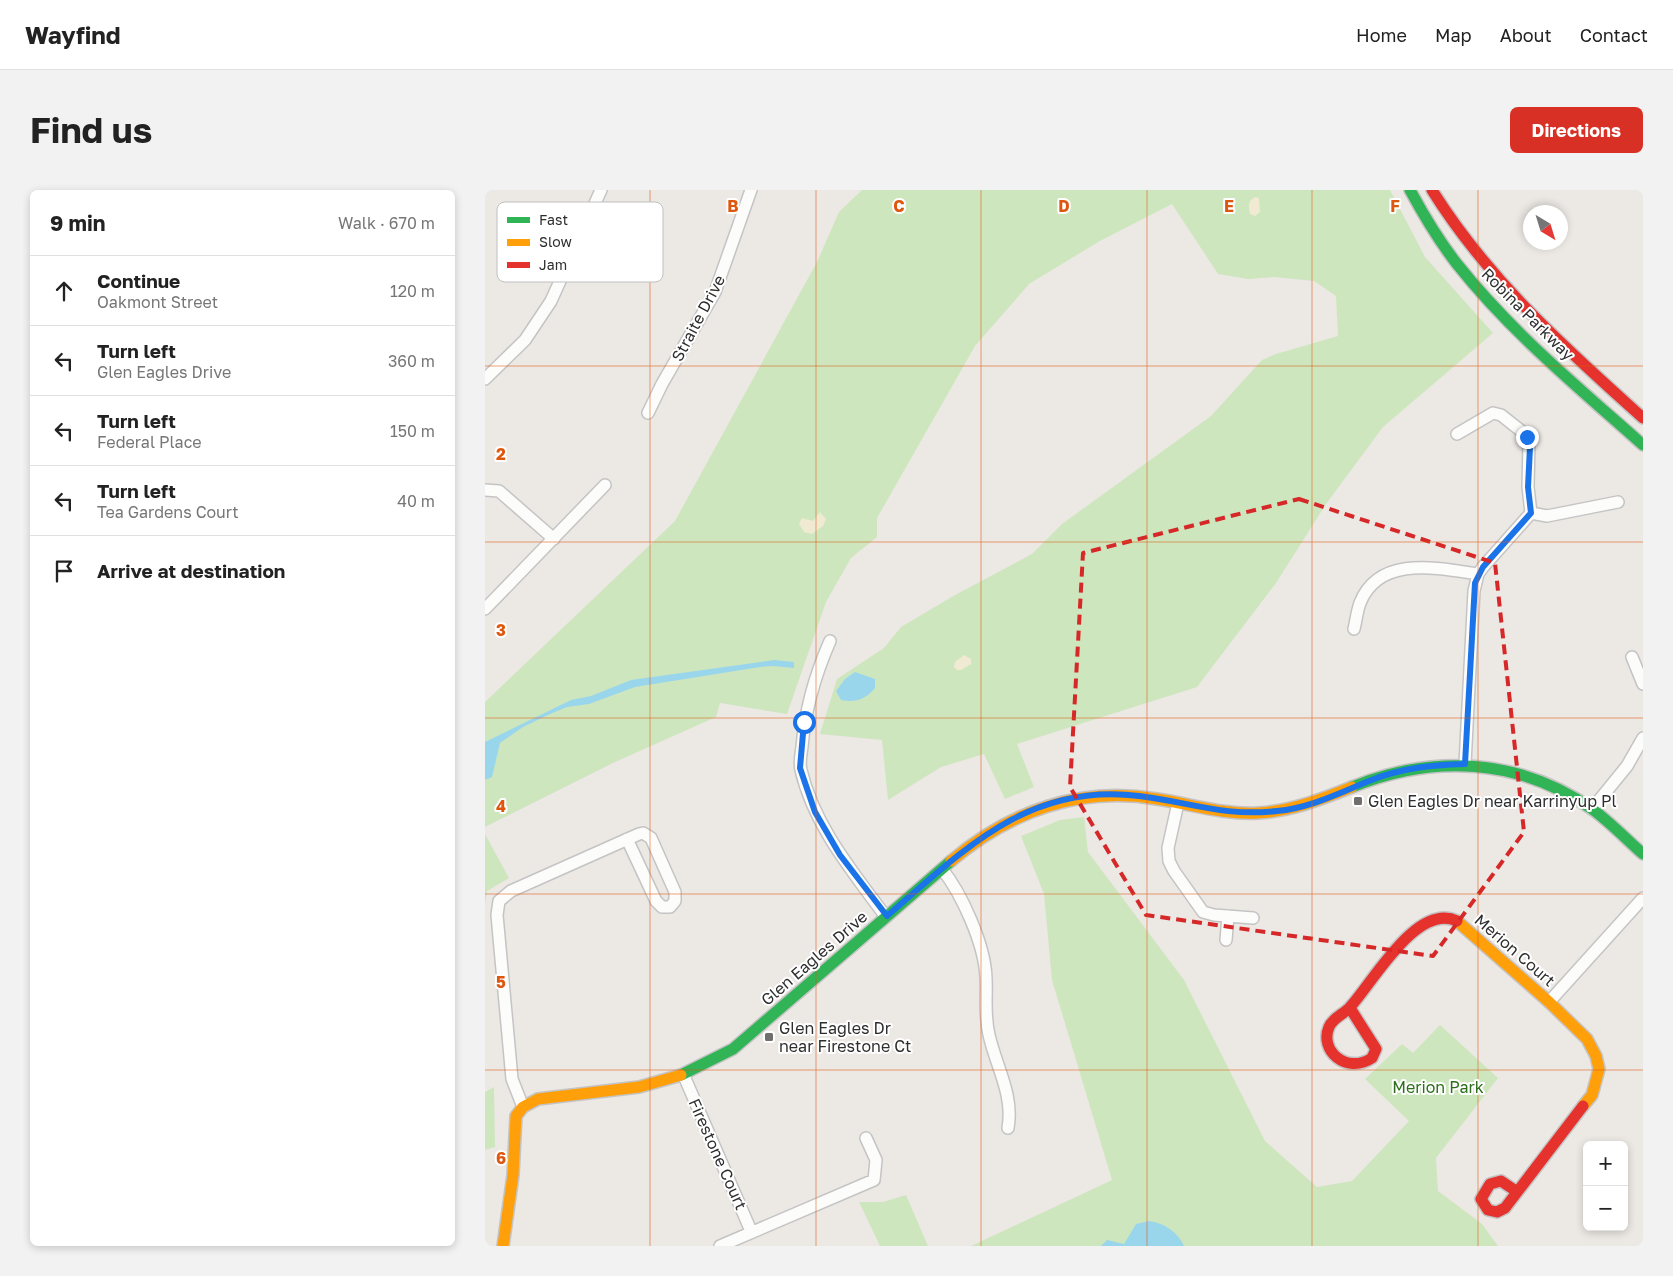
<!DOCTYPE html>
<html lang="en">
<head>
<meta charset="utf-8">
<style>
  :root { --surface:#fff; --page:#f2f2f2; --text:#222; --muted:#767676; --line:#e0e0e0; --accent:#d93025 }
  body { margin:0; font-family:"Golos Text",sans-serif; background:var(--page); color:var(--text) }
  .controls { position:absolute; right:15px; bottom:15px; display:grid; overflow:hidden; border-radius:8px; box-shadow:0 2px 8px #0003 }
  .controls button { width:45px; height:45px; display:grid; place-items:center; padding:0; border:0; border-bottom:1px solid var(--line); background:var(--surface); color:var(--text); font:25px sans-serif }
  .compass { position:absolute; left:1038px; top:15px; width:45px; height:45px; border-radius:50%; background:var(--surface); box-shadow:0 2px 8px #0003; rotate:142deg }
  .stop { position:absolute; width:15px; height:15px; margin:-11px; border:4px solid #1a73e8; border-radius:50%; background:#fff }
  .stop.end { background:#1a73e8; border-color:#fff; box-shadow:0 1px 5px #0008 }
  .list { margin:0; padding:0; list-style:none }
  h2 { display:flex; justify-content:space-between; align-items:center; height:65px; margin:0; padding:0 20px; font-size:21px }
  h2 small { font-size:16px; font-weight:400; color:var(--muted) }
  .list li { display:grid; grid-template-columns:32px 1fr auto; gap:15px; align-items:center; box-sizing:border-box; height:70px; padding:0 20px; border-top:1px solid var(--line) }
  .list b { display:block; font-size:19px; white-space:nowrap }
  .list p { margin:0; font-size:16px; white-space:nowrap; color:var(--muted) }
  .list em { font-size:16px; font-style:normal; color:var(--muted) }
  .icon { flex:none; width:28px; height:28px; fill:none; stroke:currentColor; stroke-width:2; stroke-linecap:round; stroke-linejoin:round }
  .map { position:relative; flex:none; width:1158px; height:1056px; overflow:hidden; border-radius:8px }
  header { display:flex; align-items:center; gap:30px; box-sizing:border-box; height:70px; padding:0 25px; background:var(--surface); border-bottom:1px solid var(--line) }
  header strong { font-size:24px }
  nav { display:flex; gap:28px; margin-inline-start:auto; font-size:18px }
  .intro { display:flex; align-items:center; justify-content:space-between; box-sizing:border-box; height:120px; padding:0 30px }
  h1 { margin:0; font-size:35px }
  .button { padding:12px 22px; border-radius:8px; background:var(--accent); color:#fff; font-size:18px; font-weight:700 }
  main { display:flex; gap:30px; padding:0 30px }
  aside { flex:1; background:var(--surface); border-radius:8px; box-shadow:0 2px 8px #0003 }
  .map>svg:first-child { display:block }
  .green { fill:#cee6be }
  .sand { fill:#f0ead3 }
  .water { fill:#99d6ec }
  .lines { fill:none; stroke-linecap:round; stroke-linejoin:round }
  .street-casing { stroke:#c5c4c5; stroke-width:14 }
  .fast-casing { stroke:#c5c4c5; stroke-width:14 }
  .slow-casing { stroke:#c5c4c5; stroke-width:14 }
  .jam-casing { stroke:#c5c4c5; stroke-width:14 }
  .street { stroke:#fcfcfb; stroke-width:11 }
  .fast { stroke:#30b455; stroke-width:11 }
  .slow { stroke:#ff9f0a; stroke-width:11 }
  .jam { stroke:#e5322d; stroke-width:11 }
  .route { stroke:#1a73e8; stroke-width:6 }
  .marked { fill:none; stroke:#d62828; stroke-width:4; stroke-dasharray:10 6; stroke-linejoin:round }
  .grid { fill:none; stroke:#df570e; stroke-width:1; stroke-opacity:0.55 }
  .poi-dot { fill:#706f6e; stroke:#fff; stroke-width:2 }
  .labels { text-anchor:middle; stroke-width:4; stroke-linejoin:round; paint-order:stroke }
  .street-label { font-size:16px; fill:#2e2e2e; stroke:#fff }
  .poi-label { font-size:16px; fill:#2e2e2e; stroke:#fff; text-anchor:start }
  .park-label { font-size:16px; fill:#2c6e1b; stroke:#fff }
  .key { fill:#fff; stroke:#c0c0c0; stroke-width:1 }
  .key-label { font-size:14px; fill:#2e2e2e }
  .grid-label { font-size:16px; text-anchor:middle; font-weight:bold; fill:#df570e; stroke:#fff; stroke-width:4; stroke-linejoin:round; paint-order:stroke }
</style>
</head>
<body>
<header>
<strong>Wayfind</strong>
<nav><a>Home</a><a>Map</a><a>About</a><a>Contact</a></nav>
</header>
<div class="intro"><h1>Find us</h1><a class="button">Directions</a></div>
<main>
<aside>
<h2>9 min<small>Walk · 670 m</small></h2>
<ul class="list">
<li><svg class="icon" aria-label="ahead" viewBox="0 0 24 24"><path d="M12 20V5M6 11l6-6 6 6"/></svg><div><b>Continue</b><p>Oakmont Street</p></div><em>120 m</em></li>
<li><svg class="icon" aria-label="left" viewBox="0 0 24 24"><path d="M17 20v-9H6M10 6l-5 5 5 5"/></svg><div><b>Turn left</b><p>Glen Eagles Drive</p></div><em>360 m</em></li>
<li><svg class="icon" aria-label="left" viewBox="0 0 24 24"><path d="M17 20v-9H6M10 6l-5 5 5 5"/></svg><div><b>Turn left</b><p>Federal Place</p></div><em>150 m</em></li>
<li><svg class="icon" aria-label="left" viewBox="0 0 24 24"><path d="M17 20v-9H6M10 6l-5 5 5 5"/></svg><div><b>Turn left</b><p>Tea Gardens Court</p></div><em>40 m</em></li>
<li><svg class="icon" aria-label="arrive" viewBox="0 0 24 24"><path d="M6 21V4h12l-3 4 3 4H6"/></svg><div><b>Arrive at destination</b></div></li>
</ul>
</aside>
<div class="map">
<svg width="1158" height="1056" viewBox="0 0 1158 1056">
  <rect width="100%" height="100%" fill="#ece8e4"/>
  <path class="green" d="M377 0H905L940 67 1008 143 898 237 841 314 791 393 712 497 532 554 549 597 520 609 499 564 456 577 403 610 397 550 335 544 352 489 399 458 416 437 470 405 547 364 577 334 726 226 777 170 791 164 853 146 851 106 829 91 789 87 763 89 733 84 687 14 613 52 544 94 490 156 392 328V347L366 368 341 412 302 524 235 513 231 527 130 572 0 637V512L190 331 332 72 354 22Z
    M599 627 603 662 699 790 780 951 832 997 867 991 924 931 880 889 917 854 928 863 955 835 1013 888 951 968 953 1001 997 1034 1013 1056H486L627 990 567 790 559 704 536 646 575 630Z
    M0 644 24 688 2 701 0 715Z
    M9 897 10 957 0 960V902Z
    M421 1005 443 1056H395L374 1012H398Z"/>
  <path class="sand" d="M770 7 774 8 775 22 770 26 765 24C763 17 763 11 770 7Z
    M335 322 341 329 338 336 327 344 319 342 314 334 317 328 328 331Z
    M479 465 486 469V474L476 480H472L469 477 470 472Z"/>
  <path class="water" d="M289 470 309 472V478L288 476 275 477 150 497 104 514 82 517 65 524 38 537 15 553 7 587 0 590V552L86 510 106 506 146 490Z
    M370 482 390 489V498C381 509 370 513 356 510L351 501 360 489Z
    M664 1031C679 1033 693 1042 699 1056H616L622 1050 639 1054 651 1034Z"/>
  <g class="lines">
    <defs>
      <path id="street" d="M0 189 40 150 66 111 116 0
        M163 223 177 194 230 102 266 0
        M972 244 1008 223 1016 225 1040 244 1044 252 1043 297 1046 323
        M0 300 14 301 69 349
        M0 419 120 295
        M869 439C871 431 872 421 875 413 894 365 952 378 993 384
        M345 451C330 485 320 520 317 557 316 564 314 573 316 580 329 636 368 682 401 727
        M1147 467 1158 494
        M980 574 989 401 993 384 998 377 1046 323 1062 326 1133 312
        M693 613 683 658 684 671 689 681 718 722 729 725 768 728
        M1107 619 1142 576 1158 548
        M457 679C477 704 500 755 501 788 502 809 499 823 504 845 511 876 529 905 523 938
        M741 750 743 726
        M1064 812 1158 708
        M199 886 266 1041
        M38 917 27 889 12 725 14 711 26 701 154 644 158 643 166 648 190 702V711L185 717H177L171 711 142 649
        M235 1056 389 990 391 970 381 948"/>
      <path id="fast" d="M925 0C939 26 954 51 972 74 1026 142 1094 198 1158 255
        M867 597C948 564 1034 568 1107 619 1125 632 1141 649 1158 664
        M196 885 248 859 466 671"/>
      <path id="slow" d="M466 671C525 621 595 596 672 609 706 614 739 625 773 623 807 621 837 609 867 597
        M972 731 1064 812 1102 849 1111 866 1114 879 1107 905 1098 916
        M18 1056 28 985 31 926 38 917 53 909 154 897 196 885"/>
      <path id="jam" d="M947 0C1004 91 1079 157 1158 228
        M865 818 891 859 887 868C861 885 834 860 844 837 848 827 860 824 866 816 888 792 932 712 972 731
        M1031 1001 1016 991 1005 994 996 1009 1003 1020 1012 1022 1020 1018 1098 916"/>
    </defs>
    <use href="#street" class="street-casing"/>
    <use href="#fast" class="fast-casing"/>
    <use href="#slow" class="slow-casing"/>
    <use href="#jam" class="jam-casing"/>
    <use href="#street" class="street"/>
    <use href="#fast" class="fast"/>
    <use href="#slow" class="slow"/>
    <use href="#jam" class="jam"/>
  </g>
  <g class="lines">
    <path class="route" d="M319 532 315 578 330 622 355 665 402 726C478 661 543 592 654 606 705 612 738 627 792 621 825 618 854 603 884 591 915 578 947 575 980 574L990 393 998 377 1046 323 1043 297 1045 257 1042 247"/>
  </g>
  <path class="marked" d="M814 309 1010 373 1039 642 948 766 661 725 585 597 598 363Z"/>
  <path class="grid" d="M165 0V1056M331 0V1056M496 0V1056M662 0V1056M827 0V1056M993 0V1056M0 176H1158M0 352H1158M0 528H1158M0 704H1158M0 880H1158"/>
  <g class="poi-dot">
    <rect x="868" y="606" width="10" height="10" rx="2.5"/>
    <rect x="279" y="842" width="10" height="10" rx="2.5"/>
  </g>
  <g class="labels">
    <g class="street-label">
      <text transform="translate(1043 124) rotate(45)" y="6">Robina Parkway</text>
      <text transform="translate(213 128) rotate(-62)" y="6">Straite Drive</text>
      <text transform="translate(1030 760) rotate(41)" y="6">Merion Court</text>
      <text transform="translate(329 768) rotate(-41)" y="6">Glen Eagles Drive</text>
      <text transform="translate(233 964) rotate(66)" y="6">Firestone Court</text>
    </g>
    <g class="poi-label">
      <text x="883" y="617">Glen Eagles Dr near Karrinyup Pl</text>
      <text x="294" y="844">Glen Eagles Dr<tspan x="294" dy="18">near Firestone Ct</tspan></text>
    </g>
    <g class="park-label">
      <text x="953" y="903">Merion Park</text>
    </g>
  </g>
  <rect x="12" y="12" width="166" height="80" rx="8" class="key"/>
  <rect x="22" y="27" width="23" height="6" fill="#30b455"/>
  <rect x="22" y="49" width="23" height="7" fill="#ff9f0a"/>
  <rect x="22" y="72" width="23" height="6" fill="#e5322d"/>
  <g class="key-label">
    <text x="54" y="35">Fast</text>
    <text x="54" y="57">Slow</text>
    <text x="54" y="80">Jam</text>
  </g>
  <g class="grid-label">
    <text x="248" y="22">B</text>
    <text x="414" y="22">C</text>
    <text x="579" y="22">D</text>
    <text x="744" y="22">E</text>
    <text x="910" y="22">F</text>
    <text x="16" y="270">2</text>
    <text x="16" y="446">3</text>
    <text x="16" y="622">4</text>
    <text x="16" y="798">5</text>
    <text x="16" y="974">6</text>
  </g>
</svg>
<div class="controls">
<button>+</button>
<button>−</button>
</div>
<svg class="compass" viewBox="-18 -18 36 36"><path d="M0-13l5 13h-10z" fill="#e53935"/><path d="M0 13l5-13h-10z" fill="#767676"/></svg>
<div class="stop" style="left:319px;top:532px"></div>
<div class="stop end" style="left:1042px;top:247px"></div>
</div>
</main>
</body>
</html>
